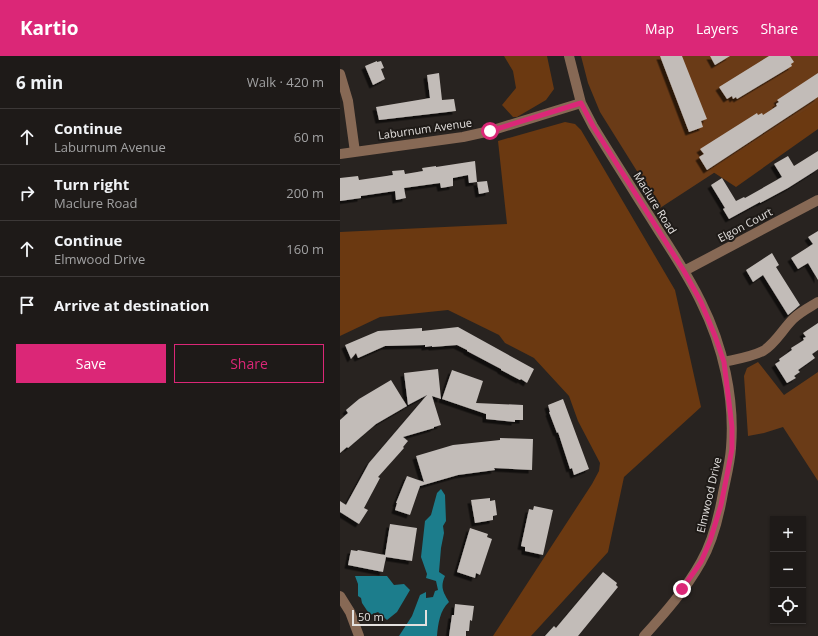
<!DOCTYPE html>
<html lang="en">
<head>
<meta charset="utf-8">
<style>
  :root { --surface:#1e1a18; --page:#2b2725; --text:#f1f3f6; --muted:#a1a1a2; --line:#3c3837; --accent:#db2777 }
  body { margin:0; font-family:"Open Sans",sans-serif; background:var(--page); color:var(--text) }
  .controls { position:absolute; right:12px; bottom:12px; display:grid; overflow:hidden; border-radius:0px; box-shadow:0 1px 3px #0004 }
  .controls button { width:36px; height:36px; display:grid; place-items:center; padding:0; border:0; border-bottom:1px solid var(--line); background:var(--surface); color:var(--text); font:20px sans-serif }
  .scale { position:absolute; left:12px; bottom:10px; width:75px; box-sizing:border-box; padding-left:4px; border:2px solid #e4e1df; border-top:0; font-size:11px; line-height:14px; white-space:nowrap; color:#e4e1df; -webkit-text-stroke:3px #1e1a17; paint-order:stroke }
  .stop { position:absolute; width:12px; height:12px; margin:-9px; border:3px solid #db2777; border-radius:50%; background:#fff }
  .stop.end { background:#db2777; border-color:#fff; box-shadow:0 1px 4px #0008 }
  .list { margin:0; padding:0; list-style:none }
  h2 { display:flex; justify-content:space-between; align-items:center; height:52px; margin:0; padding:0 16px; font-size:17px }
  h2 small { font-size:13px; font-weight:400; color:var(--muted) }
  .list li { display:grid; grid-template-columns:26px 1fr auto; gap:12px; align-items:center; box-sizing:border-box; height:56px; padding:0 16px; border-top:1px solid var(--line) }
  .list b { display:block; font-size:15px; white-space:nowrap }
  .list p { margin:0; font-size:13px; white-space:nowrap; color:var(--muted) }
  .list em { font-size:13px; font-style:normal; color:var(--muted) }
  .actions { display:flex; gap:8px; padding:12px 16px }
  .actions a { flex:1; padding:9px 0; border:1px solid var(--accent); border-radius:0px; text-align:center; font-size:14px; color:var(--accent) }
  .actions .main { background:var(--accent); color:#fff }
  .icon { flex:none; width:22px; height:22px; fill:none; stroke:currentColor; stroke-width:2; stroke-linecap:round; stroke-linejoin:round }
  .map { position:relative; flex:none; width:478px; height:580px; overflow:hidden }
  header { display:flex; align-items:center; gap:24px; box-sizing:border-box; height:56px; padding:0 20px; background:var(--accent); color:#fff }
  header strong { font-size:19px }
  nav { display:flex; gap:22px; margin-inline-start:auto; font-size:14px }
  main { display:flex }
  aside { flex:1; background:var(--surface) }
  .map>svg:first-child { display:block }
  .green { fill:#6a3b17 }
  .forest { fill:#6b3911 }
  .water { fill:#1c7d8c }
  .building { fill:#c2bcb8; filter:url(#shadow) }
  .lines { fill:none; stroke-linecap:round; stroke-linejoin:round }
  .minor { stroke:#876955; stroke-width:10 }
  .route { stroke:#db2777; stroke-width:5 }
  .labels { text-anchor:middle; stroke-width:4; stroke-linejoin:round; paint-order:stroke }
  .street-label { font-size:11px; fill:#e4e1df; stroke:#1e1a17 }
</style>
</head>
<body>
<header>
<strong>Kartio</strong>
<nav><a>Map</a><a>Layers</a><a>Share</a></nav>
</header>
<main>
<aside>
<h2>6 min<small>Walk · 420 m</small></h2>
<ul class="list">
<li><svg class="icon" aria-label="ahead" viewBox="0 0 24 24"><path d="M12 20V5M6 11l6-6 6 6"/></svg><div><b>Continue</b><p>Laburnum Avenue</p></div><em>60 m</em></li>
<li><svg class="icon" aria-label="right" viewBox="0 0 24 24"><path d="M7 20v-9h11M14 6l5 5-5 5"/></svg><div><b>Turn right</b><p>Maclure Road</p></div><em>200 m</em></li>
<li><svg class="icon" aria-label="ahead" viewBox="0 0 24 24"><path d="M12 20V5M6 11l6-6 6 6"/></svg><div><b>Continue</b><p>Elmwood Drive</p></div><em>160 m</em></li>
<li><svg class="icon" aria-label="arrive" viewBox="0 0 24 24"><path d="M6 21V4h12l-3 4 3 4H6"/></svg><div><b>Arrive at destination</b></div></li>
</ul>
<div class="actions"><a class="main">Save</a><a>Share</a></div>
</aside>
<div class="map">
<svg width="478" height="580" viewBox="0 0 478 580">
  <defs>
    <filter id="shadow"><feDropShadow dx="-3.5" dy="3.5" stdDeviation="0" flood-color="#0009"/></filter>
  </defs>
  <rect width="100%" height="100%" fill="#282320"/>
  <path class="green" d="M241 0H478V49L320 152 260 56 248 27Z
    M418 306 444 339 478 316V425L443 371 424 377 408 380 404 320 407 312Z"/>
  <path class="forest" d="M164 0H207L214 33 206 44 177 61H173L162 49 176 32 173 15Z
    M478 46V73L396 131 370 114Z
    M225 66 235 68 241 74 335 234 361 351 284 421 268 496 191 580H153L252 428 259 415 260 407 238 365 229 340 194 302 165 287 159 279 108 254 40 261 0 280V176L167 168 158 85Z"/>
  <path class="water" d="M101 433 105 439 106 465 103 470 104 477 101 492 99 516 105 520C100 531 103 536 109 546 100 554 98 568 97 580H59L72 560 80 539 86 536V542L93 541 95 535 98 534 96 525 86 522 87 518 81 501 85 465 91 459 97 437Z
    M15 520H47L54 529 64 528 70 534 57 556 47 564 38 556 30 559 22 547 21 542 18 540V528Z"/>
  <path class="building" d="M320 0H342L367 63 361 65 363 71 349 76Z
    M370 0H390L375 9Z
    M429 0H450L454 6 451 8 452 10 397 43 396 41 393 43 392 40 387 43 379 31Z
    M37 5V6L41 5 44 12 41 13 45 23 33 29 25 10Z
    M99 17 102 44 114 43 116 55 39 64 36 51 90 42 87 19Z
    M478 17V41L367 114 359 101 364 98 360 93 417 57 418 59 422 57 423 59 437 50 436 48 439 46 437 44Z
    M478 95V113L448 132 420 147V146L389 163 383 153 385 152 371 129 382 122 396 145 404 141 405 142 442 121 434 108 448 100 454 110Z
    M135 105 137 126 129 127 128 119 113 122V130L101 132 100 127 64 132 66 142 56 144 55 135 21 140V142L0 145V122L18 120 19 124 53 119 52 115 64 114 65 118 83 115 82 112 96 110V111Z
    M147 125 149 136 139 138 137 126Z
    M478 175V224L468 207 458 213 451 202 473 188 468 181Z
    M432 197 439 209 436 211 460 249 448 259 423 219 413 226 406 214Z
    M478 267V294L472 298 475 302 458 314 460 316 454 320 456 322 447 327 435 308 440 305 439 303 452 294 451 292 464 284 463 282 466 281 463 277Z
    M118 271 194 313 187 327 181 323 180 324 161 314V313L127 295V294L117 289 92 291V290L85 291V289L45 290 18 302 16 297 11 303 5 289 38 275 82 272V275Z
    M98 313 101 343 92 340 101 369 94 371V372L63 381 68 385 63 391 64 392 38 421 40 422 24 452 28 454 19 468 0 456V445L6 449 29 407 87 339 68 349 64 317Z
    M112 314 143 325 136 347 183 349V364H175V366L146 363V358L102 343Z
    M51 324 67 350 36 368 8 392 7 391 0 397V364L8 357 6 354 19 343Z
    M223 343 249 413 234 419 232 412 230 413 218 376 217 377 209 356H210L208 349Z
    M160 382 193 383 192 414 154 412 155 414 118 419 80 430 70 459 55 454 57 447H56L67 420 84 426 76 400 113 389 160 384Z
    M150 442V445L155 444 157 459 153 460V464L135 467 131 444Z
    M194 450 213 454 203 499 185 495V491L181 490 189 453 193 454Z
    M50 468 77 472 72 505 46 501 43 516 8 509 11 494 17 495 18 494 45 499Z
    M130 472 148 478 147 481 152 483 140 519 136 517 135 522 117 516Z
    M263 516 277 527 276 529 278 531 238 580H205L214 570 216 572Z
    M115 548 134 550 132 565 130 564 129 575H126V580H109L112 559H114Z"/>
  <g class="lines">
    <path class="minor" d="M229 0 241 47 253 70C275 106 297 140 319 175 334 198 349 221 361 246 383 290 395 342 391 392 390 407 386 422 383 437 379 460 373 485 361 506 346 533 325 557 304 580
      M0 18 8 45 15 96
      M0 98 123 81 150 75 241 47
      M344 215 478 144
      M384 306C397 303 411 301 423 295 436 287 442 274 453 263 460 256 470 251 478 246
      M0 540 10 556 19 580"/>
  </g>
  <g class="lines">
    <path class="route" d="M150 75 241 47 253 70 344 215 361 246 375 280 384 306 392 371V393L388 414 381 449 370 485 361 506 342 533"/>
  </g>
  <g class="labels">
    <g class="street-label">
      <text transform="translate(85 73) rotate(-8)" y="4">Laburnum Avenue</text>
      <text transform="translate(315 147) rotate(58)" y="4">Maclure Road</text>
      <text transform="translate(405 169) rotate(-28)" y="4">Elgon Court</text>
      <text transform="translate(369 439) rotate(-77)" y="4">Elmwood Drive</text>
    </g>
  </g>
</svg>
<div class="controls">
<button>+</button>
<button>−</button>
<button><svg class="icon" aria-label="locate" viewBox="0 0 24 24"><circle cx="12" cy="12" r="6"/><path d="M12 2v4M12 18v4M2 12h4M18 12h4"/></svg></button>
</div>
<div class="scale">50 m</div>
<div class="stop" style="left:150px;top:75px"></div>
<div class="stop end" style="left:342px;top:533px"></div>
</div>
</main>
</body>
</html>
